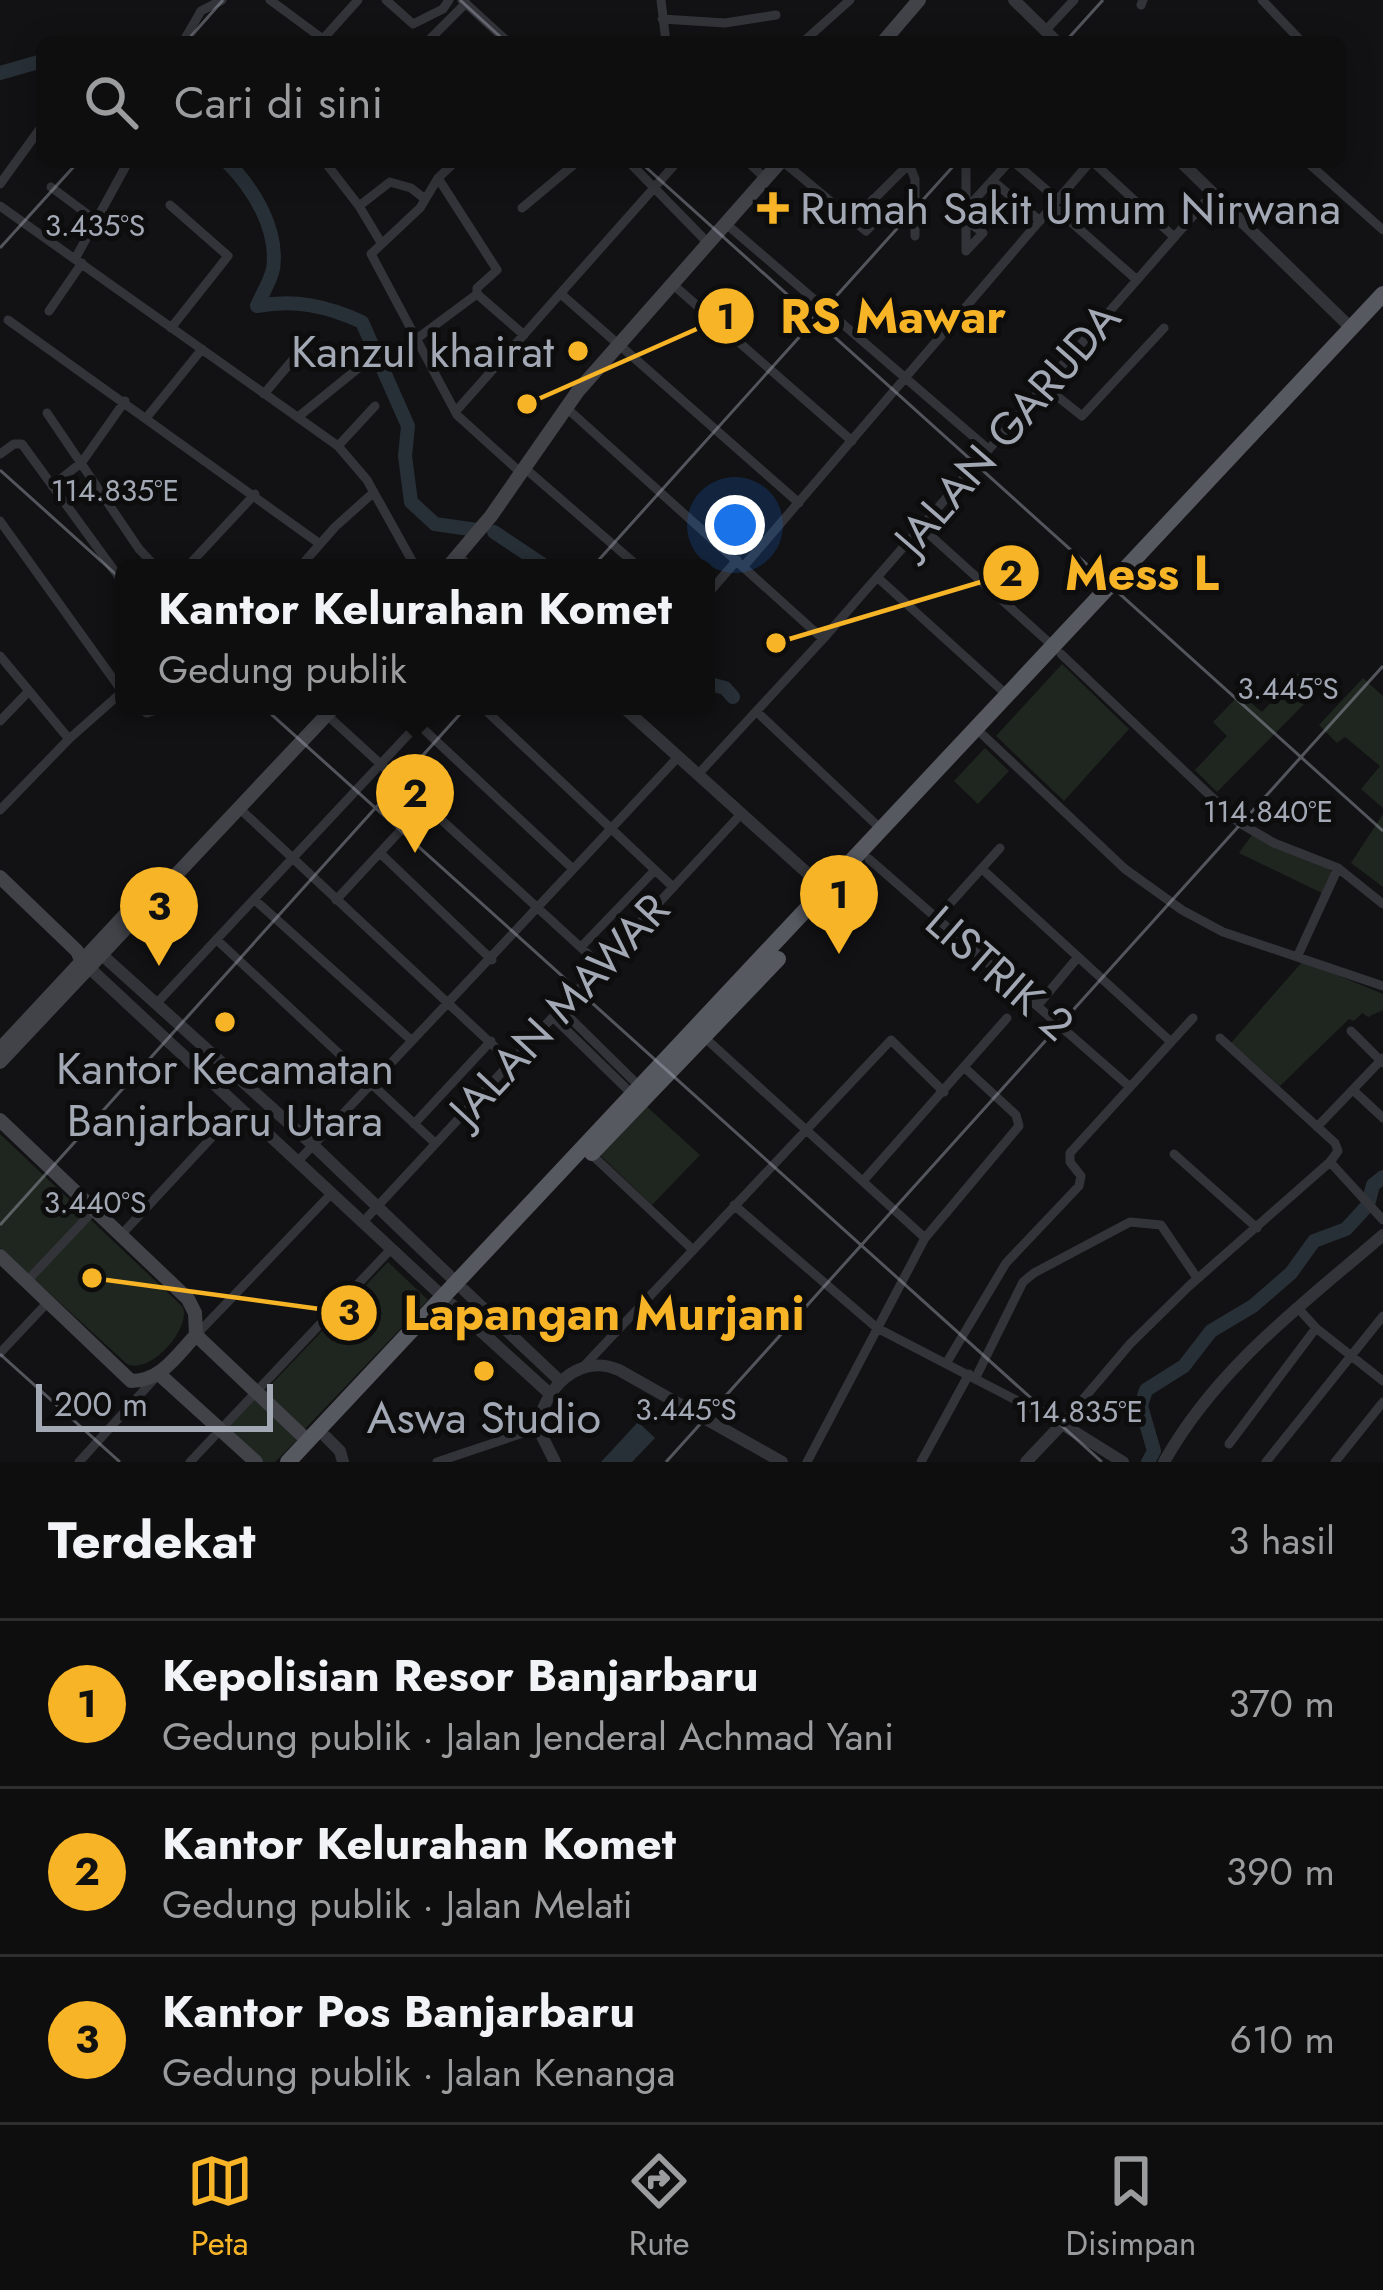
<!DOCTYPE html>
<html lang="id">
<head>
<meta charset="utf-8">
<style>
  :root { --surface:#0e0e0f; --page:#171718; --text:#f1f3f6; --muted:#9b9c9e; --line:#2e2e2f; --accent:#f7b426 }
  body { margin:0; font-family:Jost,sans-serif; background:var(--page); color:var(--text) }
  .scale { position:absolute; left:36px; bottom:30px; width:237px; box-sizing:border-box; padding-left:12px; border:6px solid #a3a8b5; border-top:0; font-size:33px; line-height:42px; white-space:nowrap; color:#a3a8b5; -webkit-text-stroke:9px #0d0d0e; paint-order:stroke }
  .you { position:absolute; left:735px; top:525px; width:42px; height:42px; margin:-30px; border:9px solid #fff; border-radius:50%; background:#1a73e8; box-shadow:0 0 0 18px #1a73e833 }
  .badge { display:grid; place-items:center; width:78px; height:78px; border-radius:50%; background:var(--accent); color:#111; font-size:39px; font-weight:700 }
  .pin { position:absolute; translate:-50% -99px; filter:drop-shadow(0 3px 6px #0008) }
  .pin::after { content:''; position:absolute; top:63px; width:42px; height:36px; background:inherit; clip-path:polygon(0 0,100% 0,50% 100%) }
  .popup { position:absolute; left:115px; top:559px; width:600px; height:156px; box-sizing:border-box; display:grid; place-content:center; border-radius:18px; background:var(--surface); filter:drop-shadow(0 3px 9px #0005); font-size:39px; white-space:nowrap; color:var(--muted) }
  .popup b { font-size:45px; color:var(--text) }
  .popup::after { content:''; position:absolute; left:50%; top:100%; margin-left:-24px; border:24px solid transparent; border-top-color:var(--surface) }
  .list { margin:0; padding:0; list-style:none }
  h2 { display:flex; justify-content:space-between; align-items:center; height:156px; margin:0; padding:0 48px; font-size:51px }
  h2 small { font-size:39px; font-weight:400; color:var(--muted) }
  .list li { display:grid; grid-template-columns:78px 1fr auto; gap:36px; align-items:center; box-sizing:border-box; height:168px; padding:0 48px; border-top:3px solid var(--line) }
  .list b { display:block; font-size:45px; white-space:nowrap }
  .list p { margin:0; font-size:39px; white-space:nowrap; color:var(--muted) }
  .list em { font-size:39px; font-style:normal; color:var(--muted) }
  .icon { flex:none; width:66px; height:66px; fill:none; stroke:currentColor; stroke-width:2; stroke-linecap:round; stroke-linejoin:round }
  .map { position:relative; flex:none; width:1383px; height:1462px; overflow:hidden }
  .search { position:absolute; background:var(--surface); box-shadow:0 6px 30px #0003; left:36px; right:36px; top:36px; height:132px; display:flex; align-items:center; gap:30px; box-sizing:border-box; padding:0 42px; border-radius:18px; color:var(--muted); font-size:45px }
  .sheet { height:660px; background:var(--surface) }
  nav { display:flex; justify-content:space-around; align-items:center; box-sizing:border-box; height:168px; border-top:3px solid var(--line); background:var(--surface); font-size:33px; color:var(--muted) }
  nav a { display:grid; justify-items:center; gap:6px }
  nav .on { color:var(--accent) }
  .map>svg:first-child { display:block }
  .green { fill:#1e261f }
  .water { fill:#283037 }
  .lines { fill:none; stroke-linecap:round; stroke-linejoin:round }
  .river { stroke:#283037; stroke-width:14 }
  .minor { stroke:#333439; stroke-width:9 }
  .tertiary { stroke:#333439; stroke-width:12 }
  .secondary { stroke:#414349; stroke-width:14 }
  .trunk { stroke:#575961; stroke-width:16 }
  .ticks { fill:none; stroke:#a3a8b5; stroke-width:3; stroke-opacity:0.45 }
  .poi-dot { fill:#f7b426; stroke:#0d0d0e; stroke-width:4.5 }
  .labels { text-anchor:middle; stroke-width:10; stroke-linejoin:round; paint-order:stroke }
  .poi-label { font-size:45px; fill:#a3a8b5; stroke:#0d0d0e }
  .street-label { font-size:45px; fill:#a3a8b5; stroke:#0d0d0e }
  .ticks-label { font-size:30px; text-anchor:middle; fill:#a3a8b5; stroke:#0d0d0e; stroke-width:10; stroke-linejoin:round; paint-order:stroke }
  .leader { fill:none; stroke:#f7b426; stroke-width:4.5 }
  .callout-dot { fill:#f7b426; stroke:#0d0d0e; stroke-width:4.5 }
  .mark-label { font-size:36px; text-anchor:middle; font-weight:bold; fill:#111 }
  .callout-label { font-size:48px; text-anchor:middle; font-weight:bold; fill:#f7b426; stroke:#0d0d0e; stroke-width:10; stroke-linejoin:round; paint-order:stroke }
</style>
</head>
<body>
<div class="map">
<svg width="1383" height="1462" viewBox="0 0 1383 1462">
  <rect width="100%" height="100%" fill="#121214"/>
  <path class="green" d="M1062 664 1129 729 1064 801 996 736Z
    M1298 673 1318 688 1314 694 1217 792 1195 770 1227 736 1213 722 1240 694 1262 712Z
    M1363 678 1383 696V808L1361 789 1380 766 1345 737 1337 743 1319 725Z
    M985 748 1009 771 978 804 954 781Z
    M1383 814V887L1351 863Z
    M1252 835 1329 868 1332 874 1324 894 1239 853Z
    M1303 961 1383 994V1010L1368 1017 1362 1013 1354 1021 1349 1019 1280 1086 1231 1043Z
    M645 1105 700 1155 652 1205 600 1155Z
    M0 1134 183 1307C191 1329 150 1375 127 1364L0 1248Z
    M388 1262 428 1300 303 1431 263 1393Z
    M255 1398 298 1439 275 1462H261L226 1429Z"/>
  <path class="water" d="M638 1422 655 1438 632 1462H601Z"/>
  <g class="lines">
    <path class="river" d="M0 73 42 61
      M227 162C253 188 279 229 273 269 271 280 262 294 257 306 295 299 327 306 362 322L408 426 405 456 411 502 435 524 477 530
      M494 532 548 568
      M706 683 725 688 733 697
      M1148 1462 1154 1451 1141 1406 1146 1390 1184 1366 1211 1331 1253 1306 1291 1273 1314 1241 1346 1229 1368 1205 1373 1185 1383 1177"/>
    <path class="minor" d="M270 0 327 42
      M386 0 413 24 443 9 449 0
      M462 0 508 42
      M661 0 666 42
      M1262 0 1302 42
      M1141 5 1143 0
      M662 19 725 23 776 15
      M1045 31 1074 0
      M323 39 358 0
      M183 42 201 11 222 0
      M427 42 466 3
      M803 42 850 0
      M325 162 359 206 390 182 411 188 425 199
      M455 162 438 178 420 208 371 254 457 415 520 472
      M629 162 708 243
      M748 162 766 179
      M1014 162 1058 200
      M1093 162 1174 237
      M1307 162 1383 230
      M787 165 866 231 872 225 873 199
      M993 181 1040 221
      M0 184 42 126
      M51 187 98 222
      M170 205 228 256 171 328
      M0 206 338 446 367 480 416 568
      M359 206 380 241
      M1053 206 1137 280
      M522 208 577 162
      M967 208 1009 162
      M853 220 909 164 915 179V236
      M731 228 988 449
      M966 251V162
      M966 251 983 233 967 221
      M75 259 128 162
      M678 289 852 441
      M477 294 524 335
      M561 294 618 344
      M49 311 82 263
      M8 320 320 544
      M624 349 799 503
      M1043 385 1082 416 1164 328
      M264 394 307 343
      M456 411 677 162
      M571 412 823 639
      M47 413 139 549 157 568
      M147 417 202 349
      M298 417 361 366 415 340 477 294V288L497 270 438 178
      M338 446 375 406
      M0 454 14 444H22L124 584
      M527 470 640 568
      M52 486 82 462 125 401
      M0 521 124 694
      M921 527 1054 647
      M744 566 1090 162
      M186 568 255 494
      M299 568 335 527 374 492
      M877 577 1006 694
      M706 596 737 560
      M1061 654 1238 822 1274 843 1338 868 1383 904
      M0 656 69 739
      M137 706 147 713 167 706
      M318 706 321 708
      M481 706 673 887
      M757 712 882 830
      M327 715 600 965
      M0 721 28 692
      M418 724 573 869
      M983 735 1125 869 1182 910 1223 932 1383 986
      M703 769 823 639 1213 193
      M239 808 511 1062
      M0 810 69 739 122 692
      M380 853 492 960
      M869 859 1130 1087
      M982 869 1170 1041
      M255 900 411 1040
      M336 900 424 805
      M937 918 1000 848
      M217 940 435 1143
      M581 947 655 870
      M1298 955 1338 868
      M156 1004 435 706
      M1038 1005 1078 957
      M561 1009 639 1086
      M553 1017 632 1094
      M1351 1031 1383 1063
      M704 1037 925 1238
      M1353 1090 1383 1118
      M414 1124 491 1041
      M1317 1127 1383 1058
      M591 1154 692 1249
      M1174 1154 1257 1228
      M298 1161C426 1027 552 892 679 756
      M1330 1162 1383 1220
      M863 1181 1007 1018
      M734 1205 877 1328 1062 1424 1130 1344 1188 1287 1330 1162 1338 1151 1335 1143 1220 1038
      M362 1223 742 813
      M122 1234 240 1107
      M27 1281 95 1209
      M1297 1307 1316 1328 1383 1381
      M198 1333 331 1194
      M0 1353 48 1302
      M947 1362 1006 1263 1079 1186 1081 1176 1070 1162V1153L1193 1018
      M583 1367 891 1040 944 1092
      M976 1377 1023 1282 1034 1273 1130 1222 1161 1225 1197 1278
      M1229 1444 1316 1328
      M79 1462 156 1377
      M190 1462 391 1249
      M437 1462 538 1428
      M807 1462 925 1238 1019 1126 1016 1115 965 1068
      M921 1462 969 1374
      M1266 1462 1383 1316
      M1335 1462 1383 1402"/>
    <path class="tertiary" d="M1014 0 1057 42
      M1181 162 1352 329
      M463 562 469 568
      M622 706 826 890
      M94 953 101 954 313 1145 456 1282
      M83 962 442 1296
      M464 1290 560 1381
      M451 1304 549 1393
      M326 1437 340 1451 343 1462
      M555 1462 538 1428C543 1390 578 1352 619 1370L782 1462
      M1026 1462 1062 1424 1123 1462
      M1164 1462C1217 1367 1302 1305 1383 1235"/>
    <path class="secondary" d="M883 42 919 0
      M447 568 491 516 578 391 780 162
      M0 877 77 951 81 960
      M2 1047 150 888
      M0 1062 335 706
      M0 1120 188 1299 195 1313 196 1335
      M0 1256 131 1381C161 1381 176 1356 196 1335
      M196 1335 308 1441
      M159 1374 256 1462"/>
    <path class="trunk" d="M592 1153 778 959
      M288 1462 1383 294"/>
  </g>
  <path class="ticks" d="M460 0 506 42M186 42 223 0M1065 42 1103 0M640 162 1383 831M0 248 78 162M0 470 1102 1462M0 1225 957 162M0 1354 120 1462M666 1462 1383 666"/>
  <g class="poi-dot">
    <path d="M767 190h12v12h12v12h-12v12h-12v-12h-12v-12h12z"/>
    <circle cx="578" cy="351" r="12"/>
    <circle cx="225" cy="1022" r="12"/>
    <circle cx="484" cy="1371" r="12"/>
  </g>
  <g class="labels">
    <g class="poi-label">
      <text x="800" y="224" text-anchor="start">Rumah Sakit Umum Nirwana</text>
      <text x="554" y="367" text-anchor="end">Kanzul khairat</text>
      <text x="225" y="1084">Kantor Kecamatan<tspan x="225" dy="52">Banjarbaru Utara</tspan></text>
      <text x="484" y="1433">Aswa Studio</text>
    </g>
    <g class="street-label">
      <text transform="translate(1007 428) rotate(-49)" y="16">JALAN GARUDA</text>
      <text transform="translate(1000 973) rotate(41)" y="16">LISTRIK 2</text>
      <text transform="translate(559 1009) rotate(-47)" y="16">JALAN MAWAR</text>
    </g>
  </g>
  <g class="ticks-label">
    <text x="95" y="236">3.435°S</text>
    <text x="115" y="501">114.835°E</text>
    <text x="1288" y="699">3.445°S</text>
    <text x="1268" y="822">114.840°E</text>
    <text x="95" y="1213">3.440°S</text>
    <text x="686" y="1420">3.445°S</text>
    <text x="1079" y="1422">114.835°E</text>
  </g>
  <path class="leader" d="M527 404L726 316M776 643L1011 573M92 1278L349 1313"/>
  <g class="callout-dot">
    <circle cx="527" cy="404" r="12"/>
    <circle cx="776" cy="643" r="12"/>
    <circle cx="92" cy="1278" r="12"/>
    <circle cx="726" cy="316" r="30"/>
    <circle cx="1011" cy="573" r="30"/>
    <circle cx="349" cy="1313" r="30"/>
  </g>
  <g class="mark-label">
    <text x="726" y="329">1</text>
    <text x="1011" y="586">2</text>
    <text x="349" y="1325">3</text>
  </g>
  <g class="callout-label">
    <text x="893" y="333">RS Mawar</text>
    <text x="1142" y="590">Mess L</text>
    <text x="604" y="1330">Lapangan Murjani</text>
  </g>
</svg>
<div class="scale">200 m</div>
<div class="you"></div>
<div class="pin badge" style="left:839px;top:954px">1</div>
<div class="pin badge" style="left:415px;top:853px">2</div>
<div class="popup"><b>Kantor Kelurahan Komet</b>Gedung publik</div>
<div class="pin badge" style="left:159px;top:966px">3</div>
<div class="search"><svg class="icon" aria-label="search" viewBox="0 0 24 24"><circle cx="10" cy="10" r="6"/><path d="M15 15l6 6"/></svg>Cari di sini</div>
</div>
<section class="sheet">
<h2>Terdekat<small>3 hasil</small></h2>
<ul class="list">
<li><span class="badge">1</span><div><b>Kepolisian Resor Banjarbaru</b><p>Gedung publik · Jalan Jenderal Achmad Yani</p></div><em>370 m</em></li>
<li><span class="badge">2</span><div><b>Kantor Kelurahan Komet</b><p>Gedung publik · Jalan Melati</p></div><em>390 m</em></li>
<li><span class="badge">3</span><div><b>Kantor Pos Banjarbaru</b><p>Gedung publik · Jalan Kenanga</p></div><em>610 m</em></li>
</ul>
</section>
<nav>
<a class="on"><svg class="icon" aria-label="map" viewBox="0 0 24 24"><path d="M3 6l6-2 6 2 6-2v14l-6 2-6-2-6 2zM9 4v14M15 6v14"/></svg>Peta</a>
<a><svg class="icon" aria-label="directions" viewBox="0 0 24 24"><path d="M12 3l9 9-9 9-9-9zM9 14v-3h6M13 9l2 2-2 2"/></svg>Rute</a>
<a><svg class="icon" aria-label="saved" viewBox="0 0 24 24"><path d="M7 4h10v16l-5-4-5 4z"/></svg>Disimpan</a>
</nav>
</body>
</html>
